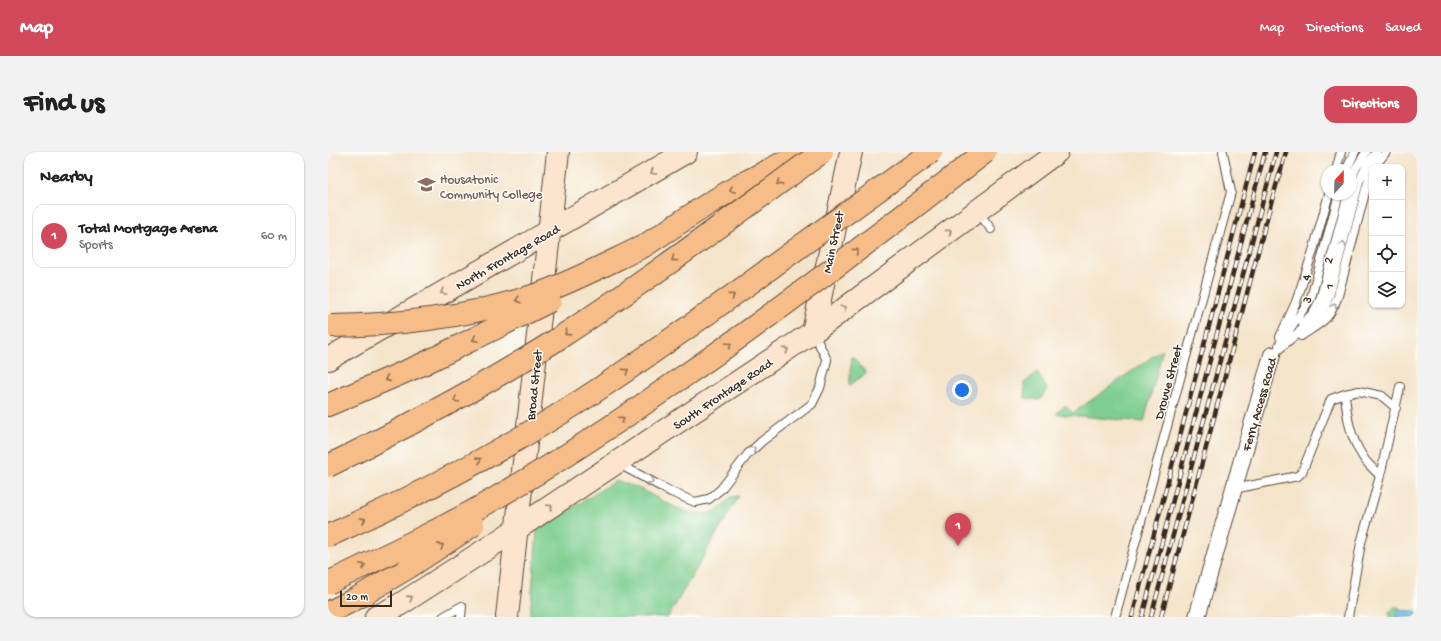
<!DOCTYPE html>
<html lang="en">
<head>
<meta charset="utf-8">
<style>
  :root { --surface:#fff; --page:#f2f2f2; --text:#222; --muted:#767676; --line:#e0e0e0; --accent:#d1495b }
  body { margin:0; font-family:"Gochi Hand",sans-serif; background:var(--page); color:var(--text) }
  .controls { position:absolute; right:12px; top:12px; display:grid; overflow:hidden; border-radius:8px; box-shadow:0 1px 3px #0004 }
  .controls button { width:36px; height:36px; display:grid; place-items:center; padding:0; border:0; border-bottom:1px solid var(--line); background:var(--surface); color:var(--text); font:20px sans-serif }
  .compass { position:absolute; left:993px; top:12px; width:36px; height:36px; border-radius:50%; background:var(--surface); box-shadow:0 1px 3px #0004; rotate:22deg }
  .scale { position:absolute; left:12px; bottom:10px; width:52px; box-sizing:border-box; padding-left:4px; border:2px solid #3b2a1e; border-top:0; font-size:11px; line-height:14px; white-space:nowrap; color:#3b2a1e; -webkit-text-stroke:3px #fdfcf7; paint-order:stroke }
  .you { position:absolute; left:634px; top:238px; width:14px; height:14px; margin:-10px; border:3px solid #fff; border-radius:50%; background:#1a73e8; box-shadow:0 0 0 6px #1a73e833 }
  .badge { display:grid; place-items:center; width:26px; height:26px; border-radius:50%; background:var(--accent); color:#fff; font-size:13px; font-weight:700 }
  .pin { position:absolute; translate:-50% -33px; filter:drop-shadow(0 1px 2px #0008) }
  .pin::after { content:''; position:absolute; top:21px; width:14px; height:12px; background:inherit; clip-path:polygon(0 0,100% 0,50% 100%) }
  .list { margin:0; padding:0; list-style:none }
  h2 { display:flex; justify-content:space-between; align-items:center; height:52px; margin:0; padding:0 16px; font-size:17px }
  h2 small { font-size:13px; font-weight:400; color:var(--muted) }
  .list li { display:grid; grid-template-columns:26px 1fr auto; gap:12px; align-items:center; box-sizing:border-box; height:64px; margin:0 8px 8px; padding:0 8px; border:1px solid var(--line); border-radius:12px }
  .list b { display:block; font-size:15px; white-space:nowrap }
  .list p { margin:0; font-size:13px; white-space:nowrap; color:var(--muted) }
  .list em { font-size:13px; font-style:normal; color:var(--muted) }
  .icon { flex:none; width:22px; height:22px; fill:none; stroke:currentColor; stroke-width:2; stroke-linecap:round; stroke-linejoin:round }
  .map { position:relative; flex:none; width:1089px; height:465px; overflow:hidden; border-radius:12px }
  header { display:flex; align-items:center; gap:24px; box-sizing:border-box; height:56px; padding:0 20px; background:var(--accent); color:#fff }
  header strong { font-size:19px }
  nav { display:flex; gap:22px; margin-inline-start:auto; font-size:14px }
  .intro { display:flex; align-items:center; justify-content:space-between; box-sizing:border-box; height:96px; padding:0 24px }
  h1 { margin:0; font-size:28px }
  .button { padding:10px 18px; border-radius:12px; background:var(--accent); color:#fff; font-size:14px; font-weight:700 }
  main { display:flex; gap:24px; padding:0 24px }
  aside { flex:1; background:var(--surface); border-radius:12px; box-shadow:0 1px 3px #0004 }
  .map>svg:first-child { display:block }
  .green { fill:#7dce90; stroke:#5c7c57 }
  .water { fill:#67b6e2; stroke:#517080 }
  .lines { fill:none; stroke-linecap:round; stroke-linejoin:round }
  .lane-casing { stroke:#574638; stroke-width:10 }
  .street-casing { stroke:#574638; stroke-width:18 }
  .secondary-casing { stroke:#574638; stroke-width:24 }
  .highway-casing { stroke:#574638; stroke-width:24 }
  .lane { stroke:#fff; stroke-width:8 }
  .street { stroke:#fff; stroke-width:16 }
  .secondary { stroke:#fce5cf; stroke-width:22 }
  .highway { stroke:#f7bd88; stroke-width:22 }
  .rail-casing { stroke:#3b2a1e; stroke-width:4.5 }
  .rail { stroke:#fdfcf7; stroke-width:3; stroke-dasharray:9; stroke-linecap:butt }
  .highway-bridge-casing { stroke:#574638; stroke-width:24; stroke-linecap:butt }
  .highway-bridge { stroke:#f7bd88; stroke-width:22 }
  .oneway { stroke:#9c8876 }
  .oneway2 { stroke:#906c4e }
  .oneway3 { stroke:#a79f9a }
  .labels { text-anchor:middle; stroke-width:3; stroke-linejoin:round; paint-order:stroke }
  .education-label { font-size:13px; fill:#785e54; stroke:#fdfcf7; text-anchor:start }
  .street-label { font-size:13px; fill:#3b2a1e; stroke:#fdfcf7 }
</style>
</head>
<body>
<header>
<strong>Map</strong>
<nav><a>Map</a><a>Directions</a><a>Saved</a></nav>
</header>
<div class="intro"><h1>Find us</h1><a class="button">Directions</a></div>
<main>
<aside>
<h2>Nearby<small></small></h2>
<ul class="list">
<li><span class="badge">1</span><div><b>Total Mortgage Arena</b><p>Sports</p></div><em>60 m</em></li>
</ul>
</aside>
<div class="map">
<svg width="1089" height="465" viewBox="0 0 1089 465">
  <rect width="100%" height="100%" fill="#fdfcf7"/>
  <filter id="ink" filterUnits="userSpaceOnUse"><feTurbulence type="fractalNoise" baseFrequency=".025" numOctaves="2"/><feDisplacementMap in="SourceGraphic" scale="8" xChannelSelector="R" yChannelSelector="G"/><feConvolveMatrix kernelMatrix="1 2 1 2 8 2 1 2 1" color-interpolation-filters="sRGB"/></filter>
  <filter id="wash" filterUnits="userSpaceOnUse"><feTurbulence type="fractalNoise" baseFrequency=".012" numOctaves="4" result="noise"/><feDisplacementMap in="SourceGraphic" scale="16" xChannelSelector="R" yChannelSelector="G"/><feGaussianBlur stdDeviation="0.9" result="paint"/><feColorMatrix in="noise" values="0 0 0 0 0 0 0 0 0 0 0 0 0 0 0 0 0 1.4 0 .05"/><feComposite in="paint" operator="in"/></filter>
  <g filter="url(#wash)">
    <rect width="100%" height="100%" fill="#f4e4ca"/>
    <path class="green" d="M835 197 816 270 728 262 737 253 745 261Z
      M524 204 538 221 521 234Z
      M709 220 719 237 712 248 697 246 696 231Z
      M287 329C292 330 297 331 302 333 327 341 358 370 387 359 393 356 399 350 403 345L411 344 340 465H202L209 378Z
      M1066 455H1071V458L1089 465H1061V461Z"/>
    <path class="water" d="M1069 458 1089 459V465H1068Z"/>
  </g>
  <g filter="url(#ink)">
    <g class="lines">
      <defs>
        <path id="lane" d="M1046 15 1058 0
          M1008 18 1013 0
          M1018 18 1027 0
          M1023 28 1028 16 1038 0
          M650 60 663 77
          M975 171 985 161 992 148 1020 42
          M973 184C994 170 1001 169 1010 144L1038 37 1044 19
          M952 185 968 150 985 99 1001 42
          M951 193 983 146 1011 42
          M944 203 992 162 998 152 1002 141 1031 30 1039 13 1048 0
          M291 312 343 340 367 350 381 347 393 337 420 302 434 289 484 252 492 236 499 208 485 180
          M1052 324C1047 318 1039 312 1035 305 1022 285 1019 266 1017 242L1031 239 1054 244 1068 256
          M906 337 970 324 974 320 1003 247 1017 242
          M115 465 134 454 133 465
          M787 465 903 40 895 0
          M1020 465 1033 391 1052 324 1072 235"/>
        <path id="street" d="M869 465 944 203"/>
        <path id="secondary" d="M485 180 523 0
          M0 207 358 0
          M48 465 71 453 160 396 485 180 729 0
          M179 465 230 0"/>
        <path id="highway" d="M316 94 380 52 412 33 476 0
          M0 253 95 212
          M0 461 31 445 81 415"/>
      </defs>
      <use href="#lane" class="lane-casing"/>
      <use href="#street" class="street-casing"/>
      <use href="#secondary" class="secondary-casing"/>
      <use href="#highway" class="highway-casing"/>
      <use href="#lane" class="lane"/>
      <use href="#street" class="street"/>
      <use href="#secondary" class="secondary"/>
      <use href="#highway" class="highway"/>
      <defs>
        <path id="rail" d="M804 465 927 0
          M814 465 937 0
          M823 465 948 0
          M833 465 943 51 958 0"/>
      </defs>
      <use href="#rail" class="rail-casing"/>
      <use href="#rail" class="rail"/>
      <defs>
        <path id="highway-bridge" d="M3 174C75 173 145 165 213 141 248 128 282 110 316 94
          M95 212 222 149
          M0 314C77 276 152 236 225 190 317 131 405 64 494 0
          M0 384C87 345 173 300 254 248 311 211 366 171 422 131 482 87 542 44 603 0
          M81 415 145 373
          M0 431C56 404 113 378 166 347 229 311 289 271 349 229 454 157 556 79 657 0"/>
      </defs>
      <use href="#highway-bridge" class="highway-bridge-casing"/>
      <use href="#highway-bridge" class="highway-bridge"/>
    </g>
    <defs><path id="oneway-chevron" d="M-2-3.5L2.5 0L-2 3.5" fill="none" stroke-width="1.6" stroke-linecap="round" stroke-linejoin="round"/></defs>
    <g class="oneway">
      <use href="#oneway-chevron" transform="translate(325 20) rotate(150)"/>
      <use href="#oneway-chevron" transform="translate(621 80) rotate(-36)"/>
      <use href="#oneway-chevron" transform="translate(115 140) rotate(150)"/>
      <use href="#oneway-chevron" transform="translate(516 156) rotate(-37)"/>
      <use href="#oneway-chevron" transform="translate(458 198) rotate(-34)"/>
      <use href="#oneway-chevron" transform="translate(222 355) rotate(-34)"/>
      <use href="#oneway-chevron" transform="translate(82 446) rotate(-33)"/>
    </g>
    <g class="oneway2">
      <use href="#oneway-chevron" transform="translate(451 31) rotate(144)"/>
      <use href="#oneway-chevron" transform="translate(404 38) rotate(149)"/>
      <use href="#oneway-chevron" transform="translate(528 99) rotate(-37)"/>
      <use href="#oneway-chevron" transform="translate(346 107) rotate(144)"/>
      <use href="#oneway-chevron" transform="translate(404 144) rotate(-36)"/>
      <use href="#oneway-chevron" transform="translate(190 148) rotate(163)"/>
      <use href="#oneway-chevron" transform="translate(239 181) rotate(147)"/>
      <use href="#oneway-chevron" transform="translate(147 187) rotate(154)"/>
      <use href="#oneway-chevron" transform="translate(401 193) rotate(-35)"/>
      <use href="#oneway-chevron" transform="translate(298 219) rotate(-34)"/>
      <use href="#oneway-chevron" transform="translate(59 227) rotate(156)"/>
      <use href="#oneway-chevron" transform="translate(128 248) rotate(150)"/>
      <use href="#oneway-chevron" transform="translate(294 267) rotate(-34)"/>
      <use href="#oneway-chevron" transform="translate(151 308) rotate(-29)"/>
      <use href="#oneway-chevron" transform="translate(35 368) rotate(-26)"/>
      <use href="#oneway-chevron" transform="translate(113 394) rotate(-33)"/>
      <use href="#oneway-chevron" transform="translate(35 414) rotate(-26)"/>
    </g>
    <g class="oneway3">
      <use href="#oneway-chevron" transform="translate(1015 92) rotate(-75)"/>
      <use href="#oneway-chevron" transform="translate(1006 154) rotate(-66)"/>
      <use href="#oneway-chevron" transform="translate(425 297) rotate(-43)"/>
      <use href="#oneway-chevron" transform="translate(323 329) rotate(29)"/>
    </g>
  </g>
  <defs>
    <symbol id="university-bare" viewBox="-9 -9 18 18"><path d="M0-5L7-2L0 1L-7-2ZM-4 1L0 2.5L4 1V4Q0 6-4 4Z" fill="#8d6e63" stroke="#fdfcf7" stroke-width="2.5" paint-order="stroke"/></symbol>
  </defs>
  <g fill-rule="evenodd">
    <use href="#university-bare" x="86" y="20" width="25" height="25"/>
  </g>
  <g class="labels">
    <g class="education-label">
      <text x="112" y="31">Housatonic<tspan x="112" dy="15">Community College</tspan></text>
    </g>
    <g class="street-label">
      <text transform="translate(504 90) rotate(-78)" y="5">Main Street</text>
      <text transform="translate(179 104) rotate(-30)" y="5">North Frontage Road</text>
      <text transform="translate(999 108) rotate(-75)" y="5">2</text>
      <text transform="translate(977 125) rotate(-75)" y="5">4</text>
      <text transform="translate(1000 134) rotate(-75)" y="5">1</text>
      <text transform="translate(978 147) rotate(-61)" y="5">3</text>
      <text transform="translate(839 230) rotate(-75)" y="5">Drouve Street</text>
      <text transform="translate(205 233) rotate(-84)" y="5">Broad Street</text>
      <text transform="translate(394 241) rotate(-34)" y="5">South Frontage Road</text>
      <text transform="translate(930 252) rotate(-74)" y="5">Ferry Access Road</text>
    </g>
  </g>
</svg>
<div class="controls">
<button>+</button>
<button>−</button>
<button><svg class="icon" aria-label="locate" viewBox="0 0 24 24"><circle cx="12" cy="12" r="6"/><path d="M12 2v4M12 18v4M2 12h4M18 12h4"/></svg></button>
<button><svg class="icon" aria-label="layers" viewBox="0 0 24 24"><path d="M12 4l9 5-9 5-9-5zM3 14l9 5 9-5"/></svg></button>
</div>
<svg class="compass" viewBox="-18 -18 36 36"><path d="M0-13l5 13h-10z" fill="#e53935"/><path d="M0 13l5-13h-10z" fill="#767676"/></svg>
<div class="scale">20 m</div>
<div class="you"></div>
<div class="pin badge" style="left:630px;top:394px">1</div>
</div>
</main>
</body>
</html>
